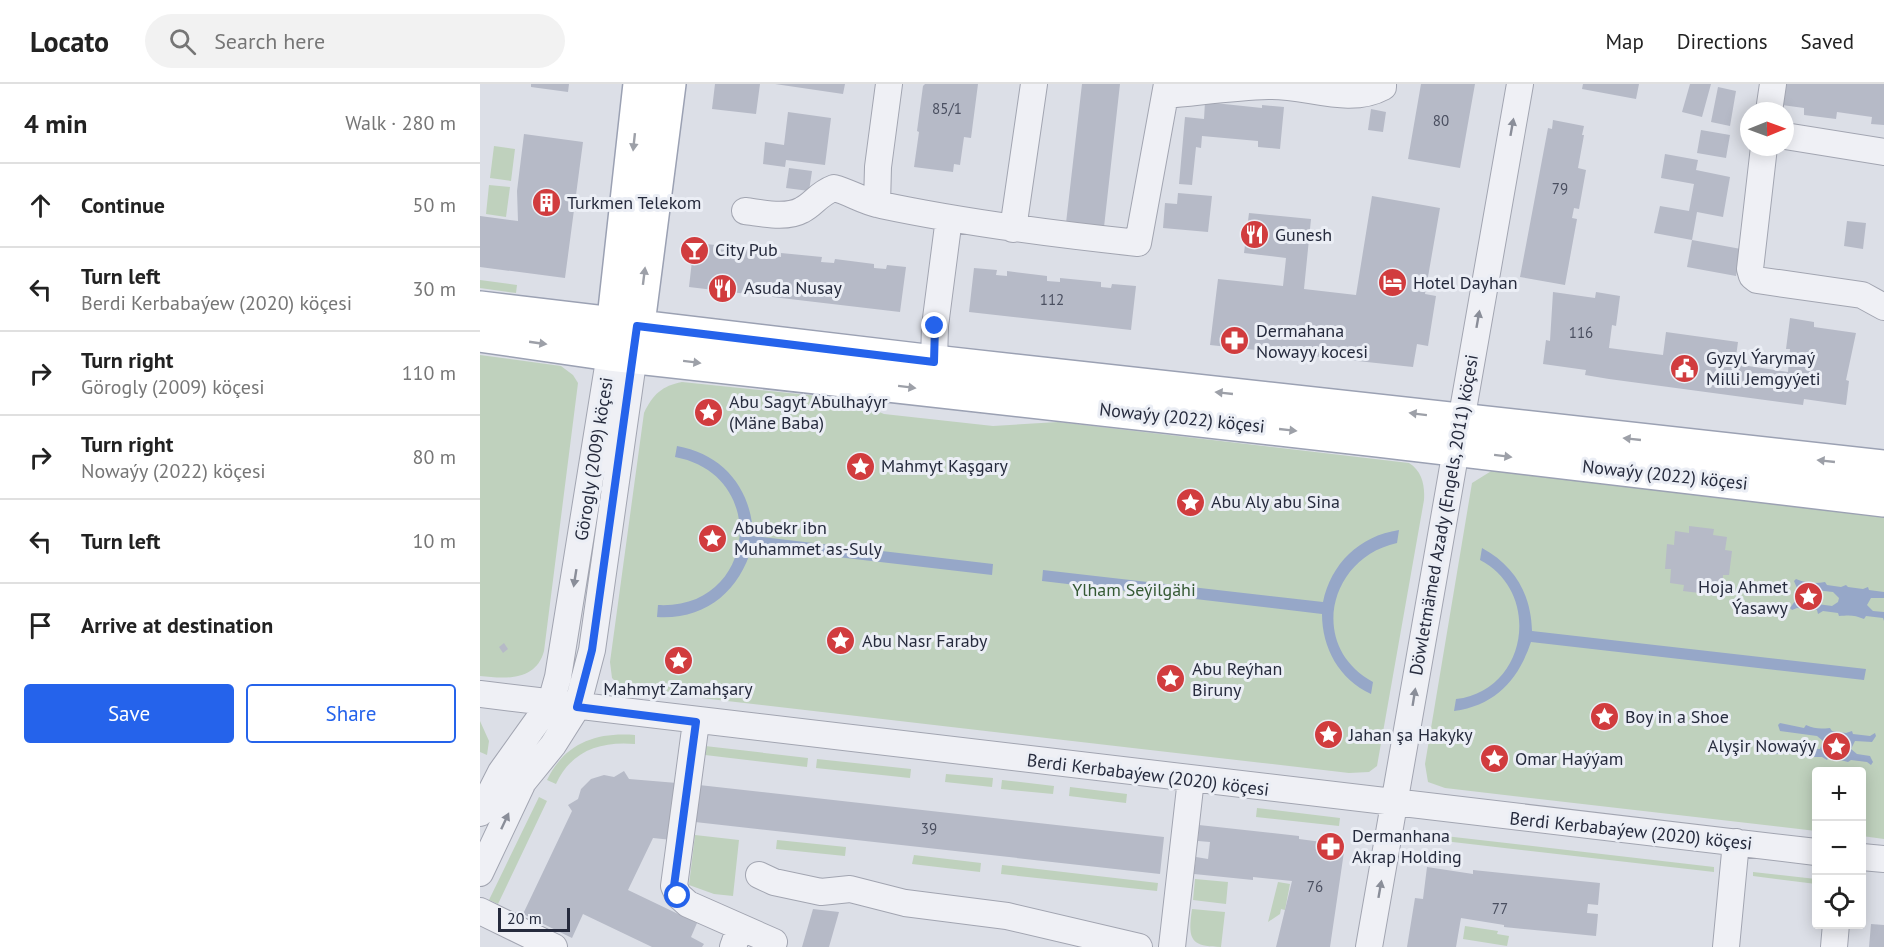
<!DOCTYPE html>
<html lang="en">
<head>
<meta charset="utf-8">
<style>
  :root { --surface:#fff; --page:#f2f2f2; --text:#222; --muted:#767676; --line:#e0e0e0; --accent:#2563eb }
  body { margin:0; font-family:"PT Sans",sans-serif; background:var(--page); color:var(--text) }
  .controls { position:absolute; right:18px; bottom:18px; display:grid; overflow:hidden; border-radius:6px; box-shadow:0 3px 15px #0003 }
  .controls button { width:54px; height:54px; display:grid; place-items:center; padding:0; border:0; border-bottom:2px solid var(--line); background:var(--surface); color:var(--text); font:30px sans-serif }
  .compass { position:absolute; left:1260px; top:18px; width:54px; height:54px; border-radius:50%; background:var(--surface); box-shadow:0 3px 15px #0003; rotate:89deg }
  .scale { position:absolute; left:18px; bottom:15px; width:72px; box-sizing:border-box; padding-left:6px; border:3px solid #262b3d; border-top:0; font-size:16px; line-height:21px; white-space:nowrap; color:#262b3d; -webkit-text-stroke:4px #ebeef5; paint-order:stroke }
  .stop { position:absolute; width:18px; height:18px; margin:-14px; border:4px solid #2563eb; border-radius:50%; background:#fff }
  .stop.end { background:#2563eb; border-color:#fff; box-shadow:0 2px 6px #0008 }
  .list { margin:0; padding:0; list-style:none }
  h2 { display:flex; justify-content:space-between; align-items:center; height:78px; margin:0; padding:0 24px; font-size:26px }
  h2 small { font-size:20px; font-weight:400; color:var(--muted) }
  .list li { display:grid; grid-template-columns:39px 1fr auto; gap:18px; align-items:center; box-sizing:border-box; height:84px; padding:0 24px; border-top:2px solid var(--line) }
  .list b { display:block; font-size:22px; white-space:nowrap }
  .list p { margin:0; font-size:20px; white-space:nowrap; color:var(--muted) }
  .list em { font-size:20px; font-style:normal; color:var(--muted) }
  .actions { display:flex; gap:12px; padding:18px 24px }
  .actions a { flex:1; padding:14px 0; border:2px solid var(--accent); border-radius:6px; text-align:center; font-size:21px; color:var(--accent) }
  .actions .main { background:var(--accent); color:#fff }
  .icon { flex:none; width:33px; height:33px; fill:none; stroke:currentColor; stroke-width:2; stroke-linecap:round; stroke-linejoin:round }
  .map { position:relative; flex:none; width:1404px; height:863px; overflow:hidden }
  header { display:flex; align-items:center; gap:36px; box-sizing:border-box; height:84px; padding:0 30px; background:var(--surface); border-bottom:2px solid var(--line) }
  header strong { font-size:28px }
  nav { display:flex; gap:33px; margin-inline-start:auto; font-size:21px }
  .search { width:420px; height:54px; background:var(--page); display:flex; align-items:center; gap:15px; box-sizing:border-box; padding:0 21px; border-radius:33px; color:var(--muted); font-size:22px }
  main { display:flex }
  aside { flex:1; background:var(--surface) }
  .map>svg:first-child { display:block }
  .green { fill:#bfd1bd }
  .water { fill:#96a7c8 }
  .building { fill:#b6bac7 }
  .lines { fill:none; stroke-linecap:round; stroke-linejoin:round }
  .minor-casing { stroke:#a2a5b1; stroke-width:28 }
  .major-casing { stroke:#9ba1b3; stroke-width:36 }
  .minor { stroke:#eff0f5; stroke-width:26 }
  .major { stroke:#fff; stroke-width:33 }
  .oneway { fill:#8a8e99 }
  .oneway2 { fill:#9da0a8 }
  .route { stroke:#2563eb; stroke-width:8 }
  .labels { text-anchor:middle; stroke-width:6; stroke-linejoin:round; paint-order:stroke }
  .number-label { font-size:15px; fill:#4a4f60 }
  .poi-label { font-size:18px; fill:#262b3d; stroke:#ebeef5; text-anchor:start }
  .street-label { font-size:18px; fill:#262b3d; stroke:#ebeef5 }
  .park-label { font-size:18px; fill:#345933; stroke:#ebeef5 }
</style>
</head>
<body>
<header>
<strong>Locato</strong>
<div class="search"><svg class="icon" aria-label="search" viewBox="0 0 24 24"><circle cx="10" cy="10" r="6"/><path d="M15 15l6 6"/></svg>Search here</div>
<nav><a>Map</a><a>Directions</a><a>Saved</a></nav>
</header>
<main>
<aside>
<h2>4 min<small>Walk · 280 m</small></h2>
<ul class="list">
<li><svg class="icon" aria-label="ahead" viewBox="0 0 24 24"><path d="M12 20V5M6 11l6-6 6 6"/></svg><div><b>Continue</b></div><em>50 m</em></li>
<li><svg class="icon" aria-label="left" viewBox="0 0 24 24"><path d="M17 20v-9H6M10 6l-5 5 5 5"/></svg><div><b>Turn left</b><p>Berdi Kerbabaýew (2020) köçesi</p></div><em>30 m</em></li>
<li><svg class="icon" aria-label="right" viewBox="0 0 24 24"><path d="M7 20v-9h11M14 6l5 5-5 5"/></svg><div><b>Turn right</b><p>Görogly (2009) köçesi</p></div><em>110 m</em></li>
<li><svg class="icon" aria-label="right" viewBox="0 0 24 24"><path d="M7 20v-9h11M14 6l5 5-5 5"/></svg><div><b>Turn right</b><p>Nowaýy (2022) köçesi</p></div><em>80 m</em></li>
<li><svg class="icon" aria-label="left" viewBox="0 0 24 24"><path d="M17 20v-9H6M10 6l-5 5 5 5"/></svg><div><b>Turn left</b></div><em>10 m</em></li>
<li><svg class="icon" aria-label="arrive" viewBox="0 0 24 24"><path d="M6 21V4h12l-3 4 3 4H6"/></svg><div><b>Arrive at destination</b></div></li>
</ul>
<div class="actions"><a class="main">Save</a><a>Share</a></div>
</aside>
<div class="map">
<svg width="1404" height="863" viewBox="0 0 1404 863">
  <rect width="100%" height="100%" fill="#dcdfe7"/>
  <path class="green" d="M14 62 35 65 31 97 10 94Z
    M9 101 30 103 26 133 6 130Z
    M0 196 37 201 36 209 0 204Z
    M0 271 81 282 93 291 98 299 64 567C56 597 26 595 0 592Z
    M202 298 368 315 404 330 513 342 578 338 929 379C942 387 945 401 944 416L897 682 889 688 869 689 143 605 132 594 130 578 164 329C173 310 182 302 202 298Z
    M1013 386 1404 432V755L1382 752V688H1336V747L965 704 948 698 945 680 992 399Z
    M0 637 9 657 7 671 0 668Z
    M155 651V660C120 657 91 667 76 700L67 696C85 659 116 648 155 651Z
    M225 662 328 674 327 683 225 671Z
    M337 675 431 685 430 694 336 684Z
    M466 690 513 694 512 703 465 698Z
    M522 696 574 702 573 710 521 705Z
    M590 703 647 710 646 719 589 712Z
    M59 713 67 717 18 820 9 816Z
    M777 724 860 734 859 742 776 733Z
    M215 751 259 756 253 812 234 810 209 801Z
    M965 752 1234 783V788L964 757Z
    M297 756 366 763 365 772 296 765Z
    M434 771 501 779 500 788 432 780Z
    M522 781 678 799 677 807 521 790Z
    M1273 788 1336 795V800L1273 792Z
    M715 795 748 798 746 820 713 816Z
    M798 798 810 800 805 826 801 825 800 830 788 838Z
    M712 825 745 828 741 863C709 863 708 854 712 825Z
    M985 842 1018 847 1017 850 1029 852 1027 862 983 855Z"/>
  <path class="water" d="M197 362C243 370 272 405 273 452L513 480 512 491 272 463C259 508 225 536 177 533L178 521C276 526 291 391 195 373Z
    M919 446 917 459C848 474 828 563 893 598L891 610C859 595 842 564 842 530L562 497 563 486 843 518C851 480 879 452 919 446Z
    M1002 464C1035 482 1051 510 1052 547L1386 585 1384 596 1051 558C1038 596 1016 621 974 627L976 615C1047 607 1063 509 1000 476Z
    M1316 495C1325 499 1335 500 1345 498L1347 501 1361 503 1366 501 1368 503 1383 505 1388 503 1389 506 1404 508V514H1391L1387 521 1393 527 1404 528V537L1403 534 1386 532 1384 535C1375 531 1370 531 1359 532L1358 529 1343 527 1338 530 1337 526 1317 524 1312 526 1310 524 1315 517 1352 522 1358 518 1359 514 1353 508 1317 504 1314 497Z
    M1300 639 1324 644 1326 641C1335 645 1340 645 1350 644L1352 647 1366 649 1372 647 1373 650 1390 652 1395 649 1396 652 1392 658 1375 657 1371 665 1377 670 1390 672 1393 678 1391 681 1387 678 1371 676 1368 678 1349 673 1347 676 1342 673H1322L1321 670H1296L1295 667 1299 661 1336 665H1340L1343 657 1337 652 1300 647 1298 641Z"/>
  <path class="building" d="M51 0H89L88 8 51 3Z
    M235 0H280L276 30 232 25Z
    M295 0H365L363 10Z
    M445 0H498L491 54 484 53 480 81 474 80 473 88 434 83 439 48 437 47 443 2Z
    M602 0H640L624 143 586 139Z
    M941 0H995L980 84 928 75Z
    M1103 0H1159L1156 15 1102 5Z
    M1210 0H1231L1222 33 1202 28Z
    M1305 0H1404V41L1391 40 1392 33 1357 28 1356 35 1324 31V24L1302 21Z
    M1238 3 1256 7 1250 42 1231 38Z
    M725 18 782 24V21L804 23 800 65 778 63V57L722 52 721 64 716 63 712 101 699 100 705 33 724 35Z
    M891 25 906 28 903 48 888 46Z
    M308 28 351 34 345 81 306 76 305 83 283 80 285 58 304 61Z
    M1073 36 1104 42 1102 51H1104L1098 84 1106 86 1099 125 1094 124 1092 134 1097 135 1085 201 1040 193 1068 44 1072 45Z
    M1221 46 1250 51 1246 74 1217 69Z
    M44 50 103 58 85 194 0 183V132L38 137 37 107Z
    M1185 70 1218 76 1216 86 1250 93 1243 133 1217 128 1212 156 1174 149 1180 122 1209 127 1214 100 1181 94Z
    M309 84 332 87 329 107 306 104Z
    M698 109 732 112 728 148 683 144 685 119 697 120Z
    M892 112 960 124 945 210 956 212 948 262 937 260 933 283 730 261 738 195 803 202 806 174 764 169 769 129 831 135 824 205 876 211Z
    M1367 137 1386 139 1383 165 1364 162Z
    M1212 156 1261 165 1256 192 1207 183Z
    M214 159 236 161 235 165 245 166 246 162 288 167 287 171 301 173V169L342 173 341 178 354 179 355 175 394 180V184L406 185 407 181 426 183 420 228 209 203Z
    M494 184 517 186 516 191 527 192V187L567 192V197L580 198V194L621 198V203L631 204 632 200 656 202 651 246 489 228Z
    M1073 208 1115 214 1116 208 1140 212 1136 242 1132 241 1129 264 1183 271 1186 248 1258 258 1255 280 1308 288 1310 265H1306L1310 234 1334 238V243L1376 249 1366 296 1369 297 1366 321 1324 315 1323 321 1129 295 1105 291 1106 286 1063 280 1066 256 1070 257Z
    M1209 442 1234 445 1233 451 1247 453 1245 466 1252 467 1249 491H1243L1242 505 1228 503 1227 510 1203 507 1204 501 1190 499 1191 485H1185L1187 460 1194 461 1195 447 1209 449Z
    M24 559 28 565 23 569 19 563Z
    M144 687 149 695 197 699 192 756 173 754 148 806 217 839 211 853 224 860 222 863H172L103 830 92 854 43 830 92 727 88 721 98 715 101 705 111 695 124 691 134 693Z
    M219 701 684 753 680 790 215 738Z
    M719 741 819 752V755L865 761 850 863H796L812 797 773 793V796L714 790 716 773 728 775 730 758 718 757Z
    M947 783 993 790V786L1120 799 1118 821 1108 820 1107 829 1118 830 1116 852 1024 843V841L981 834 976 863H927L935 814 943 815Z
    M333 825 359 828 349 863H322Z
    M1391 840 1404 841V863H1389Z"/>
  <g class="lines">
    <defs>
      <path id="minor" d="M686 11C720 8 754 3 788 2 825 0 868 22 903 3V0
        M1289 27 1293 0
        M1305 52 1404 68
        M1284 63 1270 185 1272 192 1277 196 1382 211 1404 223
        M397 120 398 83 409 0
        M265 127C282 129 306 135 322 126 334 120 338 110 354 104 370 108 384 118 401 121 486 139 572 150 658 159L687 0
        M533 145 554 0
        M454 278 455 242 469 134
        M0 610 1336 768
        M216 638 194 802 198 811 208 820 294 858
        M0 729 21 688 71 618 78 593 130 270
        M1382 773 1404 775
        M0 789 43 698 73 661 97 623 112 566 154 271
        M279 791 294 798 341 808 370 805 425 819 527 832 659 863
        M0 827 74 863
        M253 863 260 843
        M692 863 711 695
        M889 863 1040 0
        M1246 863 1256 758
        M1354 863 1356 840"/>
      <path id="major" d="M0 224 454 278 1404 383
        M0 251 130 270 898 356 1404 416
        M131 262 160 0
        M155 263 189 0"/>
    </defs>
    <use href="#minor" class="minor-casing"/>
    <use href="#major" class="major-casing"/>
    <use href="#minor" class="minor"/>
    <use href="#major" class="major"/>
  </g>
  <defs><path id="oneway-solid" d="M-6-.8H1V-3.2L6.5 0L1 3.2V.8H-6Z" transform="scale(1.5)"/></defs>
  <g class="oneway">
    <use href="#oneway-solid" transform="translate(1032 43) rotate(-80)"/>
    <use href="#oneway-solid" transform="translate(998 235) rotate(-80)"/>
    <use href="#oneway-solid" transform="translate(95 494) rotate(99)"/>
    <use href="#oneway-solid" transform="translate(934 613) rotate(-81)"/>
    <use href="#oneway-solid" transform="translate(25 737) rotate(-65)"/>
    <use href="#oneway-solid" transform="translate(900 805) rotate(-80)"/>
  </g>
  <g class="oneway2">
    <use href="#oneway-solid" transform="translate(154 58) rotate(96)"/>
    <use href="#oneway-solid" transform="translate(164 192) rotate(-83)"/>
    <use href="#oneway-solid" transform="translate(58 259) rotate(8)"/>
    <use href="#oneway-solid" transform="translate(212 278) rotate(7)"/>
    <use href="#oneway-solid" transform="translate(427 303) rotate(7)"/>
    <use href="#oneway-solid" transform="translate(744 309) rotate(-174)"/>
    <use href="#oneway-solid" transform="translate(938 330) rotate(-173)"/>
    <use href="#oneway-solid" transform="translate(808 346) rotate(6)"/>
    <use href="#oneway-solid" transform="translate(1152 355) rotate(-174)"/>
    <use href="#oneway-solid" transform="translate(1023 372) rotate(7)"/>
    <use href="#oneway-solid" transform="translate(1346 377) rotate(-174)"/>
  </g>
  <g class="lines">
    <path class="route" d="M198 812 194 802 216 638 97 623 112 566 157 242 454 278 455 242"/>
  </g>
  <defs>
    <symbol id="building-disc" viewBox="-11 -11 22 22"><circle r="9.5" fill="#d13c3e" stroke="#ebeef5"/><path d="M-4-6H4V6H1V3H-1V6H-4ZM-2.5-4.3h1.7v1.8h-1.7ZM.8-4.3h1.7v1.8H.8ZM-2.5-1h1.7V.8h-1.7ZM.8-1h1.7V.8H.8Z" fill="#fff"/></symbol>
    <symbol id="restaurant-disc" viewBox="-11 -11 22 22"><circle r="9.5" fill="#d13c3e" stroke="#ebeef5"/><path d="M-5-6h1v4h1v-4h1v4h1v-4h1v5L-1.5 .5V6h-2V.5L-5-1ZM5-6V6H3V1.5H1.5Q1.5-4 5-6Z" fill="#fff"/></symbol>
    <symbol id="bar-disc" viewBox="-11 -11 22 22"><circle r="9.5" fill="#d13c3e" stroke="#ebeef5"/><path d="M-6-5H6L.8 .8V4.5H3.5V6h-7V4.5H-.8V.8Z" fill="#fff"/></symbol>
    <symbol id="hotel-disc" viewBox="-11 -11 22 22"><circle r="9.5" fill="#d13c3e" stroke="#ebeef5"/><path d="M-6-4.5h1.5V1H6V5H4.5V3h-9V5H-6ZM-4 0a1.8 1.8 0 1 1 3.6 0ZM.5 0V-2.5h3Q6-2.5 6 0Z" fill="#fff"/></symbol>
    <symbol id="pharmacy-disc" viewBox="-11 -11 22 22"><circle r="9.5" fill="#d13c3e" stroke="#ebeef5"/><path d="M-2-6h4v4h4v4h-4v4h-4v-4h-4v-4h4Z" fill="#fff"/></symbol>
    <symbol id="civic-disc" viewBox="-11 -11 22 22"><circle r="9.5" fill="#d13c3e" stroke="#ebeef5"/><path d="M-.6-6.5H3V-4.5H.6V-3L4-1V1h2V6H-6V1h2V-1L-.6-3ZM-1.2 2.5V6h2.4V2.5Z" fill="#fff"/></symbol>
    <symbol id="sight-disc" viewBox="-11 -11 22 22"><circle r="9.5" fill="#d13c3e" stroke="#ebeef5"/><path d="M0-6L1.8-2.2L6-1.7L2.9 1.2L3.7 5.4L0 3.3L-3.7 5.4L-2.9 1.2L-6-1.7L-1.8-2.2Z" fill="#fff"/></symbol>
  </defs>
  <g fill-rule="evenodd">
    <use href="#building-disc" x="50" y="102" width="33" height="33"/>
    <use href="#restaurant-disc" x="758" y="134" width="33" height="33"/>
    <use href="#bar-disc" x="198" y="150" width="33" height="33"/>
    <use href="#hotel-disc" x="896" y="182" width="33" height="33"/>
    <use href="#restaurant-disc" x="226" y="188" width="33" height="33"/>
    <use href="#pharmacy-disc" x="738" y="240" width="33" height="33"/>
    <use href="#civic-disc" x="1188" y="268" width="33" height="33"/>
    <use href="#sight-disc" x="212" y="312" width="33" height="33"/>
    <use href="#sight-disc" x="364" y="366" width="33" height="33"/>
    <use href="#sight-disc" x="694" y="402" width="33" height="33"/>
    <use href="#sight-disc" x="216" y="438" width="33" height="33"/>
    <use href="#sight-disc" x="1312" y="496" width="33" height="33"/>
    <use href="#sight-disc" x="344" y="540" width="33" height="33"/>
    <use href="#sight-disc" x="182" y="560" width="33" height="33"/>
    <use href="#sight-disc" x="674" y="578" width="33" height="33"/>
    <use href="#sight-disc" x="1108" y="616" width="33" height="33"/>
    <use href="#sight-disc" x="832" y="634" width="33" height="33"/>
    <use href="#sight-disc" x="1340" y="646" width="33" height="33"/>
    <use href="#sight-disc" x="998" y="658" width="33" height="33"/>
    <use href="#pharmacy-disc" x="834" y="746" width="33" height="33"/>
  </g>
  <g class="labels">
    <g class="number-label">
      <text x="467" y="30">85/1</text>
      <text x="961" y="42">80</text>
      <text x="1080" y="110">79</text>
      <text x="572" y="221">112</text>
      <text x="1101" y="254">116</text>
      <text x="449" y="750">39</text>
      <text x="835" y="808">76</text>
      <text x="1020" y="830">77</text>
    </g>
    <g class="poi-label">
      <text x="87" y="125">Turkmen Telekom</text>
      <text x="795" y="157">Gunesh</text>
      <text x="235" y="172">City Pub</text>
      <text x="933" y="205">Hotel Dayhan</text>
      <text x="264" y="210">Asuda Nusay</text>
      <text x="776" y="253">Dermahana<tspan x="776" dy="21">Nowayy kocesi</tspan></text>
      <text x="1226" y="280">Gyzyl Ýarymaý<tspan x="1226" dy="21">Milli Jemgyýeti</tspan></text>
      <text x="249" y="324">Abu Sagyt Abulhaýyr<tspan x="249" dy="21">(Mäne Baba)</tspan></text>
      <text x="401" y="388">Mahmyt Kaşgary</text>
      <text x="731" y="424">Abu Aly abu Sina</text>
      <text x="254" y="450">Abubekr ibn<tspan x="254" dy="21">Muhammet as-Suly</tspan></text>
      <text x="1308" y="509" text-anchor="end">Hoja Ahmet<tspan x="1308" dy="21">Ýasawy</tspan></text>
      <text x="382" y="563">Abu Nasr Faraby</text>
      <text x="712" y="591">Abu Reýhan<tspan x="712" dy="21">Biruny</tspan></text>
      <text x="198" y="611" text-anchor="middle">Mahmyt Zamahşary</text>
      <text x="1145" y="639">Boy in a Shoe</text>
      <text x="869" y="657">Jahan şa Hakyky</text>
      <text x="1336" y="668" text-anchor="end">Alyşir Nowaýy</text>
      <text x="1035" y="681">Omar Haýýam</text>
      <text x="872" y="758">Dermanhana<tspan x="872" dy="21">Akrap Holding</tspan></text>
    </g>
    <g class="street-label">
      <text transform="translate(702 334) rotate(6)" y="6">Nowaýy (2022) köçesi</text>
      <text transform="translate(114 375) rotate(-81)" y="6">Görogly (2009) köçesi</text>
      <text transform="translate(1185 391) rotate(6)" y="6">Nowaýy (2022) köçesi</text>
      <text transform="translate(964 431) rotate(-80)" y="6">Döwletmämed Azady (Engels, 2011) köçesi</text>
      <text transform="translate(668 691) rotate(7)" y="6">Berdi Kerbabaýew (2020) köçesi</text>
      <text transform="translate(1151 747) rotate(6)" y="6">Berdi Kerbabaýew (2020) köçesi</text>
    </g>
    <g class="park-label">
      <text x="654" y="512">Ylham Seýilgähi</text>
    </g>
  </g>
</svg>
<div class="controls">
<button>+</button>
<button>−</button>
<button><svg class="icon" aria-label="locate" viewBox="0 0 24 24"><circle cx="12" cy="12" r="6"/><path d="M12 2v4M12 18v4M2 12h4M18 12h4"/></svg></button>
</div>
<svg class="compass" viewBox="-18 -18 36 36"><path d="M0-13l5 13h-10z" fill="#e53935"/><path d="M0 13l5-13h-10z" fill="#767676"/></svg>
<div class="scale">20 m</div>
<div class="stop" style="left:198px;top:812px"></div>
<div class="stop end" style="left:455px;top:242px"></div>
</div>
</main>
</body>
</html>
